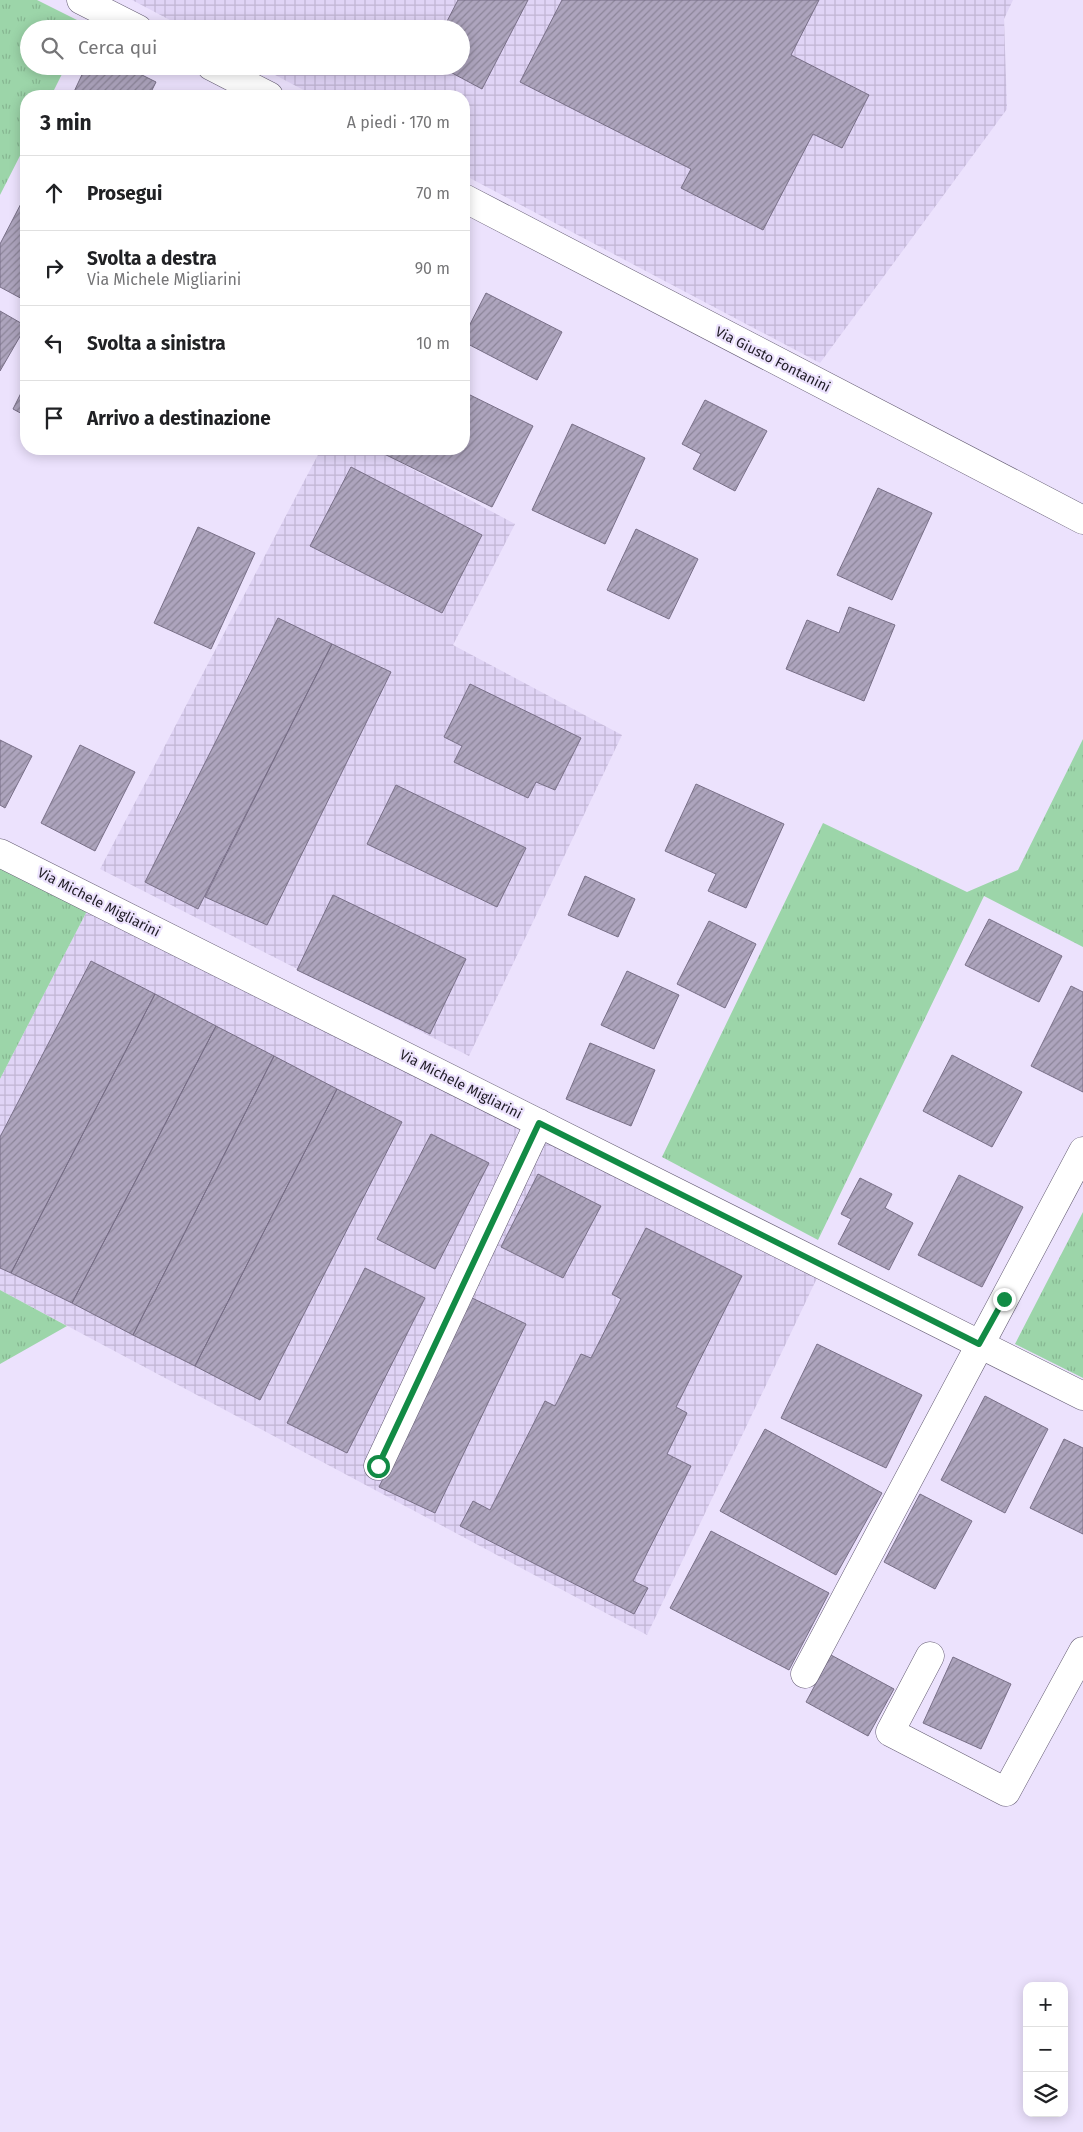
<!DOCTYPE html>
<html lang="it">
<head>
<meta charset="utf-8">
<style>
  :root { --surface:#fff; --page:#f2f2f2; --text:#202124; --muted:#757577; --line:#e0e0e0 }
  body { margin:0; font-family:"Fira Sans",sans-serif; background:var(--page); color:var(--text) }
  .controls { position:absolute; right:15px; bottom:15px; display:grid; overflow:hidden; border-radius:10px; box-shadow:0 2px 12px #0003 }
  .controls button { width:45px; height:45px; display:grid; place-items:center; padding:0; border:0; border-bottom:1px solid var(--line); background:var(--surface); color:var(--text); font:25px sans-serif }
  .stop { position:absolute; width:15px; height:15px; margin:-11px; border:4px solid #128b45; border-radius:50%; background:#fff }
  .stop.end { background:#128b45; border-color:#fff; box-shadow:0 1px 5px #0008 }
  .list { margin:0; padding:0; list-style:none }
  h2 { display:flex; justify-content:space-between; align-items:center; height:65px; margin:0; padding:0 20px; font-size:21px }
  h2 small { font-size:16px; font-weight:400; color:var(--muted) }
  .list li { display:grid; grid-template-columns:32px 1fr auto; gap:15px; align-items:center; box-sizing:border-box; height:75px; padding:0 20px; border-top:1px solid var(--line) }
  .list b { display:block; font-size:19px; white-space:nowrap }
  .list p { margin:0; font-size:16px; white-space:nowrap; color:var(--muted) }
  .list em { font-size:16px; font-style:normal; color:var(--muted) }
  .icon { flex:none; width:28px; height:28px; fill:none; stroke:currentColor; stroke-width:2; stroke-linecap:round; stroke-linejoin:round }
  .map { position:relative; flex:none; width:1083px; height:2132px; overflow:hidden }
  .search { position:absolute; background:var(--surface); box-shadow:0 2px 12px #0003; left:20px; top:20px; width:450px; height:55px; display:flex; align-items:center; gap:12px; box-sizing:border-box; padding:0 18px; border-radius:28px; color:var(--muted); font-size:19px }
  .panel { position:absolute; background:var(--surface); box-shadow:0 2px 12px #0003; left:20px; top:90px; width:450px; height:365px; border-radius:20px }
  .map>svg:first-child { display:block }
  .industrial { fill:url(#industrial-grid) }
  .grass { fill:url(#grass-tufts) }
  .building { fill:url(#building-hatch); stroke:#786f87 }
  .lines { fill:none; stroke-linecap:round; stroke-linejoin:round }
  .minor-casing { stroke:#635b72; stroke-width:29 }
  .minor { stroke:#fff; stroke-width:28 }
  .route { stroke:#128b45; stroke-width:6 }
  .labels { text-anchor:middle; stroke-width:4.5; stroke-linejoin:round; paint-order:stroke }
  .street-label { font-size:14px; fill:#1e1b24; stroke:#ece2fd }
</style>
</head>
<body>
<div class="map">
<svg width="1083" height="2132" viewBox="0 0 1083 2132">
  <defs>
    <pattern id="industrial-grid" width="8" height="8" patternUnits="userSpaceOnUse" patternTransform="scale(1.25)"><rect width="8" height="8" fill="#e0d4f6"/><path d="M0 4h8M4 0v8" fill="none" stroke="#c0b5d3"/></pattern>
    <pattern id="grass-tufts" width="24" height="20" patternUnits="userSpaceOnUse" patternTransform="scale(1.25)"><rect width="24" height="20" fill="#9cd5a9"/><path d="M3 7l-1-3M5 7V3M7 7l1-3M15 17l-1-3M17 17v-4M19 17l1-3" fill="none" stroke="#86b691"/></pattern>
    <pattern id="building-hatch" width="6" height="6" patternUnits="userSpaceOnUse" patternTransform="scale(1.25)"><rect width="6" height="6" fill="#ada4bd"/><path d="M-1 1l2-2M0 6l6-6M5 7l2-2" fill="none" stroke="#8c8599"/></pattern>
  </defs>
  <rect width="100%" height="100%" fill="#ece2fd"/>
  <path class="industrial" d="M132 0H1013L1004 19 1007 109 820 363 464 175V96H315L258 66H461V29H187Z
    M321 449H375L515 524 453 645 622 735 469 1056 100 869Z
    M87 911 818 1276 647 1635 0 1290V1079Z"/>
  <path class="grass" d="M0 0H37L87 25 85 29H29V66H66L51 96H26V144L0 195Z
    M1083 739V947L984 896 818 1240 662 1157 823 823 967 892 1018 870Z
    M0 868 87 911 0 1079Z
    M1083 1212V1378L1015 1344Z
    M0 1290 67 1326 0 1364Z"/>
  <path class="building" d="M458 0H528L482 89 439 66H461V29H443Z
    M562 0H819L791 55 869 95 842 148 813 134 763 230 681 188 691 169 520 82Z
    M86 66H124L156 82 149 96H72Z
    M26 194V301L0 287V244Z
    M486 293 562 332 537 380 464 342V336Z
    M0 311 26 326 0 371Z
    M26 383V416L13 409Z
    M464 392 533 426 492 507 374 449H464Z
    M705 400 767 431 735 491 693 469 701 454 682 444Z
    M572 424 645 458 605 544 532 510Z
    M351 467 482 535 442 613 310 546Z
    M878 488 932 513 892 600 837 575Z
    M198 527 255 553 211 649 154 623Z
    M636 529 698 559 669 619 607 590Z
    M849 607 895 625 864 701 786 669 807 620 839 633Z
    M278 618 332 644 198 909 145 882Z
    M332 644 391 672 267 925 205 897Z
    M470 684 581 738 555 790 536 782 528 798 454 762 462 746 444 737Z
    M0 740 32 756 5 808 0 805Z
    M80 745 135 772 95 851 41 823Z
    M696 784 784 824 746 908 708 891 716 874 665 851Z
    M396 785 526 848 497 907 367 844Z
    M585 876 635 899 618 937 568 915Z
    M333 895 466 959 430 1034 297 970Z
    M989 919 1062 956 1039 1002 965 965Z
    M709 921 756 944 725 1008 677 984Z
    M91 961 155 994 11 1273 0 1268V1137Z
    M627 971 679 995 654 1049 601 1025Z
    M1071 986 1083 992V1092L1031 1066Z
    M155 994 216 1026 72 1303 11 1273Z
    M216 1026 274 1056 133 1335 72 1303Z
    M590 1043 655 1070 631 1126 566 1099Z
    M952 1055 1022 1092 992 1147 923 1111Z
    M274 1056 337 1089 195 1366 133 1335Z
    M337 1089 402 1122 260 1400 195 1366Z
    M431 1134 489 1163 435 1269 377 1239Z
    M538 1174 601 1206 563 1278 501 1247Z
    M959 1175 1023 1207 982 1287 918 1255Z
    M860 1178 892 1194 885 1208 913 1223 889 1270 838 1244 851 1219 841 1214Z
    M646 1228 742 1276 676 1407 687 1413 667 1454 691 1466 633 1581 648 1588 634 1614 460 1526 473 1501 490 1510 545 1401 555 1406 581 1354 591 1358 621 1299 612 1294Z
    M365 1268 425 1298 347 1453 287 1423Z
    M470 1297 526 1324 435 1513 379 1487Z
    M817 1344 922 1395 886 1468 781 1418Z
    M985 1396 1048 1429 1005 1513 941 1480Z
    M765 1429 882 1493 836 1575 720 1511Z
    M1064 1439 1083 1448V1534L1030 1508Z
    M920 1494 972 1521 935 1589 884 1562Z
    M711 1531 829 1593 789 1670 670 1608Z
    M831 1655 894 1689 868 1736 806 1702Z
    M953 1657 1011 1684 981 1749 923 1723Z"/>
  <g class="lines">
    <defs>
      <path id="minor" d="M81 0 138 29
        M211 66 269 96
        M464 198 1083 520
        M0 853 1083 1396
        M378 1466 539 1123
        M930 1656 890 1732 1006 1792 1083 1651
        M805 1674 1083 1151"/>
    </defs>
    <use href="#minor" class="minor-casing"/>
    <use href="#minor" class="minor"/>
  </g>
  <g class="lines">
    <path class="route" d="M378 1466 539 1123 979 1344 1004 1299"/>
  </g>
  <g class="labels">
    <g class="street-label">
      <text transform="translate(773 359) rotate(27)" y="5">Via Giusto Fontanini</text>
      <text transform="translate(99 902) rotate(27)" y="5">Via Michele Migliarini</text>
      <text transform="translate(461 1084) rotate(27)" y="5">Via Michele Migliarini</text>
    </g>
  </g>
</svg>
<div class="controls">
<button>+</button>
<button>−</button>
<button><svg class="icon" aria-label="layers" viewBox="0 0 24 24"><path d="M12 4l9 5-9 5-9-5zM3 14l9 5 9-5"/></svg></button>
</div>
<div class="stop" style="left:378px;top:1466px"></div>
<div class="stop end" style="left:1004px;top:1299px"></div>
<div class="search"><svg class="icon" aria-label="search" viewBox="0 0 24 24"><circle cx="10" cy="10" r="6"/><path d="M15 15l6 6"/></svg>Cerca qui</div>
<section class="panel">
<h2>3 min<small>A piedi · 170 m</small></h2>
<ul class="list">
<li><svg class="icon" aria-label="ahead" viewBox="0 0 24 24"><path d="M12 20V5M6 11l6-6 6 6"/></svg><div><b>Prosegui</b></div><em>70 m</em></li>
<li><svg class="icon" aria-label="right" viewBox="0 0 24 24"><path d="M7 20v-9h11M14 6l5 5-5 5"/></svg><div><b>Svolta a destra</b><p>Via Michele Migliarini</p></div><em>90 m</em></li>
<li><svg class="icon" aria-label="left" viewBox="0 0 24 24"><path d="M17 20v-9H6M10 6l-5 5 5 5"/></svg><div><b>Svolta a sinistra</b></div><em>10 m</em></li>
<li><svg class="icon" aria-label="arrive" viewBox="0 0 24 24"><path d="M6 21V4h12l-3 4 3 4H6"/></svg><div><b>Arrivo a destinazione</b></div></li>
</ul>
</section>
</div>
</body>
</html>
